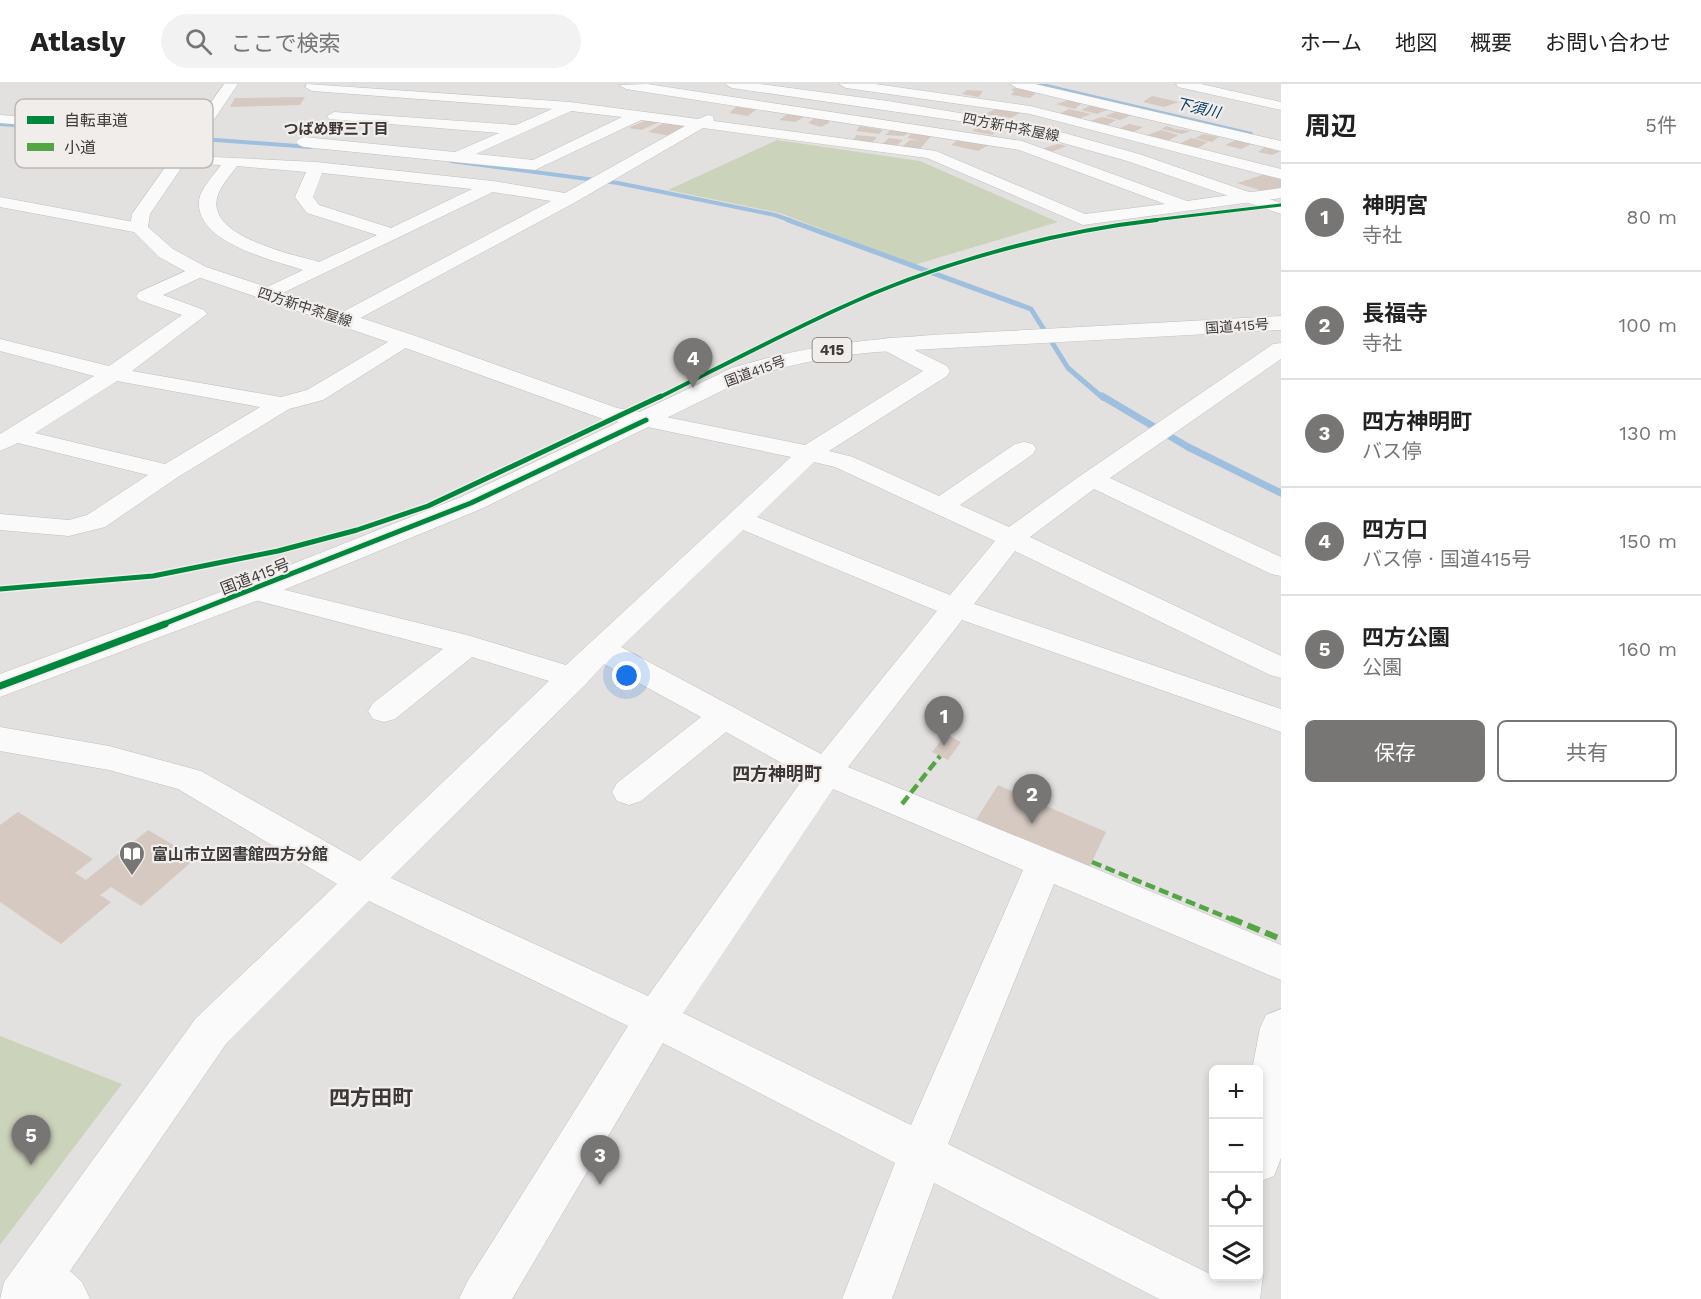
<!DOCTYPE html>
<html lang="ja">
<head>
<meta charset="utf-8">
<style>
  :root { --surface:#fff; --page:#f2f2f2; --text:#222; --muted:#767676; --line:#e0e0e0; --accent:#787675 }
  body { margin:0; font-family:"Work Sans","Noto Sans JP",sans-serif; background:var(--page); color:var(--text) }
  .controls { position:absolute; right:18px; bottom:18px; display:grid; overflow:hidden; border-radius:9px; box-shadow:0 3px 9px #0003 }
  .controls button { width:54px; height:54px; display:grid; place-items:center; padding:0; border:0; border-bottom:2px solid var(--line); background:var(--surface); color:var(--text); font:30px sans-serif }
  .you { position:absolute; left:627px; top:592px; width:21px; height:21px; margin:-15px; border:4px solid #fff; border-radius:50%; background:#1a73e8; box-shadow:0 0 0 9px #1a73e833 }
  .badge { display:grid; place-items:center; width:39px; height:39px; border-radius:50%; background:var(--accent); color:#fff; font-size:20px; font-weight:700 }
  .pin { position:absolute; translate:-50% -50px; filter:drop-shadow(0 2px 3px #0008) }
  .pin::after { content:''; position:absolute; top:32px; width:21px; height:18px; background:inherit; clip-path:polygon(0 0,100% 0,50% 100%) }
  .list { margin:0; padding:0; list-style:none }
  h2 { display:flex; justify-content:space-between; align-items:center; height:78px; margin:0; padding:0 24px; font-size:26px }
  h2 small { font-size:20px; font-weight:400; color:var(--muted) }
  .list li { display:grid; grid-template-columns:39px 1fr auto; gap:18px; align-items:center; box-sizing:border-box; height:108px; padding:0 24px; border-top:2px solid var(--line) }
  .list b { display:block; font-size:22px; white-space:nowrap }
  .list p { margin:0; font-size:20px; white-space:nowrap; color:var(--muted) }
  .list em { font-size:20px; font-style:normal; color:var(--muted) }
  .actions { display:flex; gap:12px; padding:18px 24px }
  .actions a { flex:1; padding:14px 0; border:2px solid var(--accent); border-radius:9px; text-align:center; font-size:21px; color:var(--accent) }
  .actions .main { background:var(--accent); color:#fff }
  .icon { flex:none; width:33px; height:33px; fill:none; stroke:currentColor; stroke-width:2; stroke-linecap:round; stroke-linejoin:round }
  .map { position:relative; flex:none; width:1281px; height:1215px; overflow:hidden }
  header { display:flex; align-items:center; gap:36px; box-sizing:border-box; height:84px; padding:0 30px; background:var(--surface); border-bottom:2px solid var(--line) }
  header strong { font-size:28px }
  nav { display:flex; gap:33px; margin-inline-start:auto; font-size:21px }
  .search { width:420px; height:54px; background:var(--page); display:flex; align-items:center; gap:15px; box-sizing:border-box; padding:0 21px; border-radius:33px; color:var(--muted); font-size:22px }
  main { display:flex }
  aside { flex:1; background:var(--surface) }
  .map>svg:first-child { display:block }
  .green { fill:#ccd3bb }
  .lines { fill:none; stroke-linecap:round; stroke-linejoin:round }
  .stream-far2 { stroke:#9ebfde; stroke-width:4 }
  .stream-far1 { stroke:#9ebfde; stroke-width:5 }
  .stream { stroke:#9ebfde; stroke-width:7 }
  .building { fill:#d5c9c1 }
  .minor-casing { stroke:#c0bfbd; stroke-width:1 }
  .major-casing { stroke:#c0bfbd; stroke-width:1 }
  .highway-casing { stroke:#c0bfbd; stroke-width:1 }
  .minor { fill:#fbfafa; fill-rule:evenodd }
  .major { fill:#fbfafa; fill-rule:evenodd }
  .highway { fill:#fbfafa; fill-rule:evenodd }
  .quiet-far1 { stroke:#54a645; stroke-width:4.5; stroke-dasharray:10 4.5; stroke-linecap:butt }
  .quiet { stroke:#54a645; stroke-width:6; stroke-dasharray:13 6; stroke-linecap:butt }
  .cycleway-far3-casing { stroke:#f1edeb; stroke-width:4.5 }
  .cycleway-far2-casing { stroke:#f1edeb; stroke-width:6 }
  .cycleway-far1-casing { stroke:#f1edeb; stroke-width:8 }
  .cycleway-casing { stroke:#f1edeb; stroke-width:10 }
  .cycleway-far3 { stroke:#00873e; stroke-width:3 }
  .cycleway-far2 { stroke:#00873e; stroke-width:4 }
  .cycleway-far1 { stroke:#00873e; stroke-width:5 }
  .cycleway { stroke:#00873e; stroke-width:7 }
  .labels { text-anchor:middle; stroke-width:4.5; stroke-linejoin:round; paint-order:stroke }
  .far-street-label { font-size:14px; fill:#3e3d3c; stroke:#f1edeb }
  .far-water-label { font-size:15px; font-style:italic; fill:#003964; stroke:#f1edeb }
  .far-neighbourhood-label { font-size:15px; font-weight:bold; fill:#3b3837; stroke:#f1edeb }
  .shield { fill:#f1edeb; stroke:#747270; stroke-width:1.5 }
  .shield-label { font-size:15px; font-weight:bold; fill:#3e3d3c }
  .street-label { font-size:16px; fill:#3e3d3c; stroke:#f1edeb }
  .poi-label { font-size:16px; font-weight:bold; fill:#3e3d3c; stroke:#f1edeb; text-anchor:start }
  .neighbourhood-label { font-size:18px; font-weight:bold; fill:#3b3837; stroke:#f1edeb }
  .near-neighbourhood-label { font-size:21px; font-weight:bold; fill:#3b3837; stroke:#f1edeb }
  .key { fill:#f1edeb; stroke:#bbb8b6; stroke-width:1.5 }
  .key-label { font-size:16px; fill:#3e3d3c }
</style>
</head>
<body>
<header>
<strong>Atlasly</strong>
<div class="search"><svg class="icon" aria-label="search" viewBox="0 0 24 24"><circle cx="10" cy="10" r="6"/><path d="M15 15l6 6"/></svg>ここで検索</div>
<nav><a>ホーム</a><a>地図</a><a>概要</a><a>お問い合わせ</a></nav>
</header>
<main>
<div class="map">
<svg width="1281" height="1215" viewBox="0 0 1281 1215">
  <rect width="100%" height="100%" fill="#e3e1df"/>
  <path class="green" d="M777 56 920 77 1058 138 914 181 780 129 668 106Z
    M0 952 122 1000 0 1161Z"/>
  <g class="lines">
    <path class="stream-far2" d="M1038 0 1251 50
      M0 40 104 47
      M203 55 310 63
      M451 77 618 99 775 131 792 137"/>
    <path class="stream-far1" d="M788 136 1031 225 1068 284 1103 314"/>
    <path class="stream" d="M1102 312 1188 363 1281 409"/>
  </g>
  <path class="building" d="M1016 4 1037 8 1030 14 1011 11 1014 7 1011 5Z
    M967 6 983 7 979 13 962 10Z
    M1152 12 1179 18 1164 23 1143 18Z
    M305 13 300 21 230 23 235 14Z
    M1072 15 1083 18 1075 25 1056 20Z
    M1094 20 1110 25 1097 30 1081 26Z
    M736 23 758 24 748 32 729 29Z
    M998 24 1020 29 1011 34 985 30Z
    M1069 25 1091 30 1078 35 1057 31Z
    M1115 28 1132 31 1120 36 1105 32Z
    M789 29 806 32 795 38 779 36Z
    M816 33 829 35V39L821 43 808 39Z
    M1102 33 1116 36 1106 42 1090 37Z
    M647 36 660 38 641 46 628 44Z
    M667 37 690 41 671 52 648 48Z
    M1129 40 1143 43 1132 49 1118 45Z
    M860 42 883 46 879 50 856 47Z
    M1167 42 1175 45 1191 47 1182 50 1161 45Z
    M976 44 996 46 993 51 972 47Z
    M891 46 914 47 933 50 918 67 899 65 910 56 921 57 907 54 914 47 903 52 885 51Z
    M1161 46 1178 51 1164 59 1142 53Z
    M1204 50 1219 53 1212 58 1195 54Z
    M856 51 877 53 872 59 853 57Z
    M889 54 903 56 894 64 880 62Z
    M961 54 991 60 978 67 951 61Z
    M1191 54 1208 58 1198 64 1179 60Z
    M1236 56 1251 60 1241 65 1225 61Z
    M1058 60 1067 62 1051 68 1041 65Z
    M1266 62 1281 66V67L1272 71 1258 68Z
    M1269 89 1281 94V103L1266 108 1237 99Z
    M946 650 961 658 948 676 932 668Z
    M998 701 1106 748 1082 799 969 747Z
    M18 728 93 775 75 789 86 796 148 746 196 774 141 822 111 803 100 811 111 818 61 860 0 818V741Z"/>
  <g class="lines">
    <defs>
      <path id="minor" d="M307 0 570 18 698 35 708 31 713 32 714 37 936 67 1085 130 1165 120 1019 66 626 5 619 1 647 0 1022 57 1187 117 1281 104V114L1083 141 927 74 703 44 574 119 351 239 344 241 337 239 334 235 337 231 551 117 493 108 268 216 261 214 258 210 261 206 303 186C273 176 195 159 199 116 201 104 214 91 221 81L179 79 173 77 171 74 173 71 316 78 493 97 565 109 685 42 641 36 535 86 304 63 299 61 296 58 299 55 304 53 455 68 499 49 329 35 327 32 334 28 516 41 552 25 312 7 305 3ZM571 27 622 33 533 76 476 70ZM237 82 306 88 295 113 307 129 377 151 319 178C292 170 208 153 217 114 220 102 230 92 237 82ZM322 89 472 105 391 144 319 121 313 113Z
        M839 0H875L1030 22 1281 85V95L1030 30 846 4Z
        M1010 0H1035L1281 57V67L1017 4Z
        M1176 0H1201L1281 18V26L1178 3Z
        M0 31 195 45 203 50 195 55 0 39Z
        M0 113 139 139 145 140 148 144 145 148 139 149 0 123Z
        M199 181 206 183 209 187 206 191 163 211 204 226 207 230 132 287 281 313 307 306 398 252 405 250 412 252 416 256 412 260 323 316 289 325 178 393 105 443 69 452 0 446V430L69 436 87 431 148 391 18 359 0 367V350L94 292 0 267V255L109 282 182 231 139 216 136 212 139 208ZM117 297 260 323 165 380 35 349Z
        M890 254 947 282 950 287 947 292 829 367 853 373 939 412 1015 360 1024 358 1033 360 1036 365 1033 370 960 421 1009 443 1077 394 1273 260 1281 259V275L1110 394 1281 473V492L1271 490 1094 405 1030 453 1281 572V594L1270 591 1015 467 974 520 1281 625V648L962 536 848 683 1281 861V896L1054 800 948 1060 1214 1192H1258V1180L1263 1192 1260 1215H1159L934 1099 892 1215H842L895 1079 663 959 512 1215H459L467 1198 628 942 369 817 226 960 70 1187 82 1198 90 1215H0L4 1198 196 934 337 800 178 705 109 686 0 667V643L109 662 201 687 360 777 549 597 472 573 395 635 384 638 373 635 368 627 373 619 443 565 243 513 239 507 243 501 253 498 467 551 566 581 791 373 638 341 634 336 638 331 646 329 805 361 923 287 882 265 879 260 882 255ZM814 378 835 383 995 457 950 511 757 433ZM743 446 937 527 821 670 621 563ZM604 580 701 633 617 699 612 708 617 717 629 721 641 717 726 648 805 692 648 912 391 794 585 601ZM833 705 1023 786 911 1041 683 929Z
        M1281 925V1074L1274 1092 1258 1098V986H1252L1260 944 1266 931Z"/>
      <path id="major" d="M224 0H238L150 130 148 143 173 165 206 183 413 251 617 324 655 331 658 336 655 341 646 343 603 335 397 261 192 191 159 173 130 144 132 130Z
        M725 0H760L888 17 1043 43 1139 70 1281 119V130L1127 77 1042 53 966 38 732 4Z"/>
      <path id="highway" d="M1281 232V246L876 268C832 272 790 280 748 294L481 425 264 514 0 613V590L242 500 461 413 732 284C825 255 911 252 1007 247 1098 242 1190 237 1281 232Z"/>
    </defs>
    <use href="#minor" class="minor-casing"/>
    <use href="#major" class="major-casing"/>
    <use href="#highway" class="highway-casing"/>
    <use href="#minor" class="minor"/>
    <use href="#major" class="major"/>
    <use href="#highway" class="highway"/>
    <path class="quiet-far1" d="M902 720 940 672
      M1092 778 1233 836"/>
    <path class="quiet" d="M1230 834 1281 855"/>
    <defs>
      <path id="cycleway-far3" d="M1145 137 1281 121"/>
      <path id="cycleway-far2" d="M658 314C718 284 777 253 838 225 934 180 1051 148 1157 136"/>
      <path id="cycleway-far1" d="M0 505 153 492 278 467 357 446 428 422 661 312
        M161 541 471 419 646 336"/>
      <path id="cycleway" d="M0 602 165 540"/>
    </defs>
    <use href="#cycleway-far3" class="cycleway-far3-casing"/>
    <use href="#cycleway-far2" class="cycleway-far2-casing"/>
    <use href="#cycleway-far1" class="cycleway-far1-casing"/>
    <use href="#cycleway" class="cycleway-casing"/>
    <use href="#cycleway-far3" class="cycleway-far3"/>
    <use href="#cycleway-far2" class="cycleway-far2"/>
    <use href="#cycleway-far1" class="cycleway-far1"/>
    <use href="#cycleway" class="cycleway"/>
  </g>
  <defs>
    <symbol id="library-pin" viewBox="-11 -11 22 30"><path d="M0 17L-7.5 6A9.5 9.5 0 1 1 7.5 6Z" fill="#787675" stroke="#f1edeb"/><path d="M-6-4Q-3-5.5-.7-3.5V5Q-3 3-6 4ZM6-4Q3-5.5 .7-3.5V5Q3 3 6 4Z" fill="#fff"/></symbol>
  </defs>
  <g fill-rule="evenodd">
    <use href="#library-pin" x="117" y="755" width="30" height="40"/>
  </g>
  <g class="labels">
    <g class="far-street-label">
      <text transform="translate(1011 43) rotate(11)" y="5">四方新中茶屋線</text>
      <text transform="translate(305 223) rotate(18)" y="5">四方新中茶屋線</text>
      <text transform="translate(1237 242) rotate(-4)" y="5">国道415号</text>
      <text transform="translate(755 287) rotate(-20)" y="5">国道415号</text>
    </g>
    <g class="far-water-label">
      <text transform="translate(1198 24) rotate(13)" y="5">下須川</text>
    </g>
    <g class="far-neighbourhood-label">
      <text x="336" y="50">つばめ野三丁目</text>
    </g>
    <rect class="shield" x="812.5" y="254" width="39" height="24" rx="4.5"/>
    <g class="shield-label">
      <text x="832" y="271">415</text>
    </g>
    <g class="street-label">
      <text transform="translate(255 492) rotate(-21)" y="6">国道415号</text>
    </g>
    <g class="poi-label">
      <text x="152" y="776">富山市立図書館四方分館</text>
    </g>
    <g class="neighbourhood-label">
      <text x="777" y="696">四方神明町</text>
    </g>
    <g class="near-neighbourhood-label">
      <text x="371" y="1021">四方田町</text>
    </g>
  </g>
  <rect x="15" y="15" width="198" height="69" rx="9" class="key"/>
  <rect x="27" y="32" width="27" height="8" fill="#00873e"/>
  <rect x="27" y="59" width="27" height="8" fill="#54a645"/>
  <g class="key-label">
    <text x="64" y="42">自転車道</text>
    <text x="64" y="69">小道</text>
  </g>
</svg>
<div class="controls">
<button>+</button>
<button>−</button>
<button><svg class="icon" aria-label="locate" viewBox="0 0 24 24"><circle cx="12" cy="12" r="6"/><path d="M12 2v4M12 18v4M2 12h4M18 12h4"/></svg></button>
<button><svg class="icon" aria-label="layers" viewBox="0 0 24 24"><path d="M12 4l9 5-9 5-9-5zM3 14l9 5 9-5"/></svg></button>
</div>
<div class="you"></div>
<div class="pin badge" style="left:944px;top:662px">1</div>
<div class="pin badge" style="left:1032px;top:740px">2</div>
<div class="pin badge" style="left:600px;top:1101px">3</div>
<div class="pin badge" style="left:693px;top:304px">4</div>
<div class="pin badge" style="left:31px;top:1081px">5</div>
</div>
<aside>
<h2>周辺<small>5件</small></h2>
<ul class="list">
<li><span class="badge">1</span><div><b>神明宮</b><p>寺社</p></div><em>80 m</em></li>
<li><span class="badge">2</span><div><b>長福寺</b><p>寺社</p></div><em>100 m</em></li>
<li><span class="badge">3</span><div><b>四方神明町</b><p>バス停</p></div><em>130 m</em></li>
<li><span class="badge">4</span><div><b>四方口</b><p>バス停 · 国道415号</p></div><em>150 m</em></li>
<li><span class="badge">5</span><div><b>四方公園</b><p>公園</p></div><em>160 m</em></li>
</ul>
<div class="actions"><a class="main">保存</a><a>共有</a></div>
</aside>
</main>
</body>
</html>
